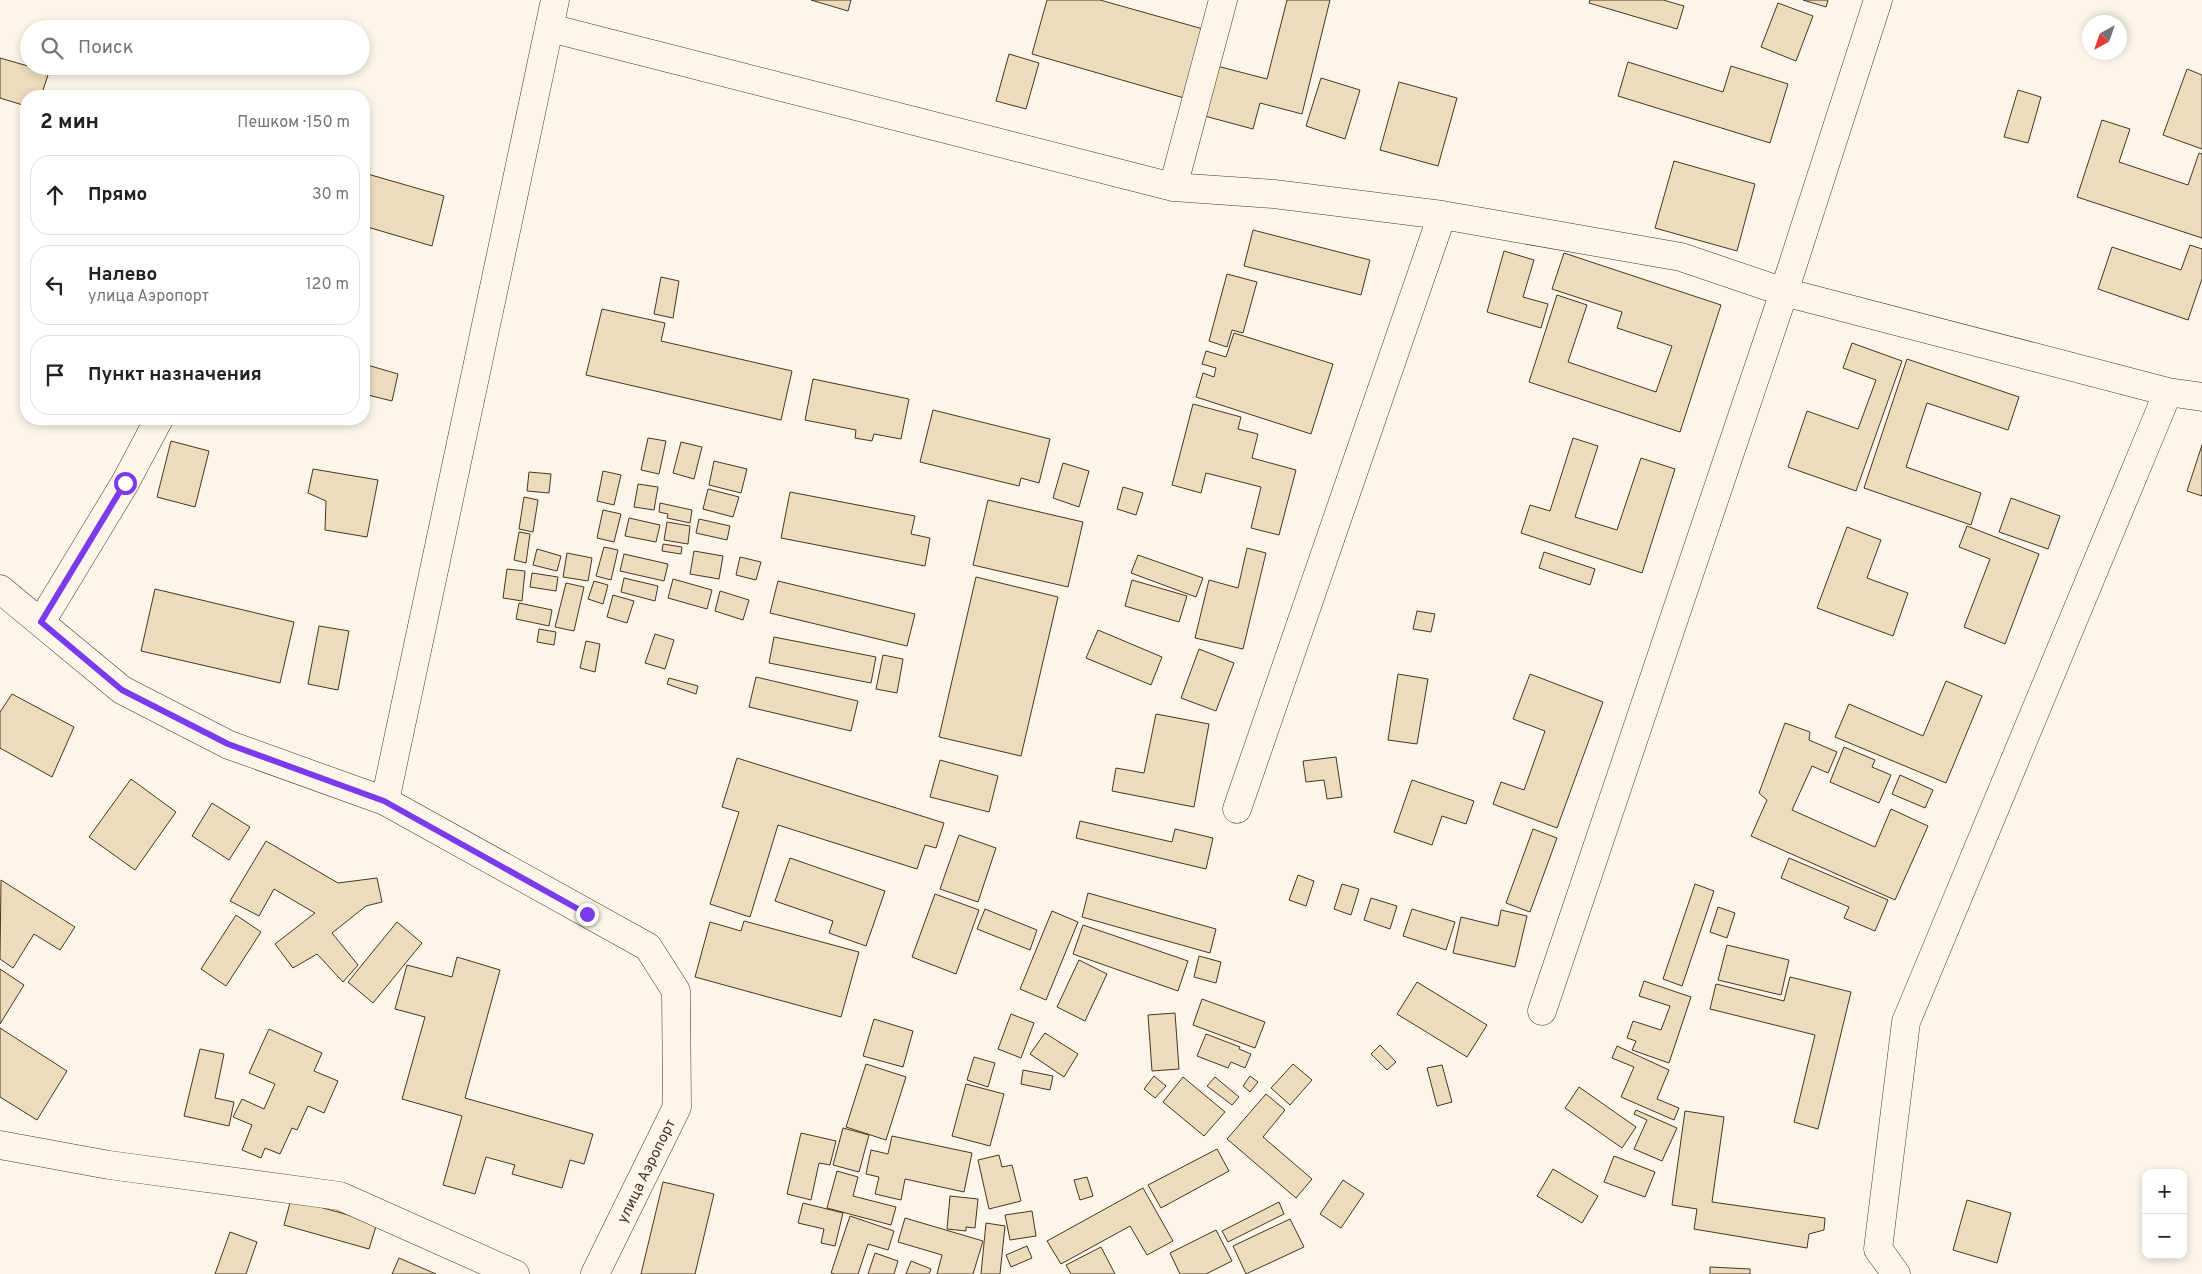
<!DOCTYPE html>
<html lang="ru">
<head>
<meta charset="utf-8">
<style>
  :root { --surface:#fff; --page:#f2f2f2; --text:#202124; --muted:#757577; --line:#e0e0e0 }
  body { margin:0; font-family:Overpass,sans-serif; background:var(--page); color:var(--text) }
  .controls { position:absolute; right:15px; bottom:15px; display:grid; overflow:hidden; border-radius:10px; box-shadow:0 2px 8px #0003 }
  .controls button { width:45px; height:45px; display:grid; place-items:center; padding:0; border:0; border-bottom:1px solid var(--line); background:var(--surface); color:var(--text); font:25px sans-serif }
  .compass { position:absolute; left:2082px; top:15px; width:45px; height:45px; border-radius:50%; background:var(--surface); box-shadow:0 2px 8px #0003; rotate:220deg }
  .stop { position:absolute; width:15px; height:15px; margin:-11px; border:4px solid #7c3aed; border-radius:50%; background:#fff }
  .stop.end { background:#7c3aed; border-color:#fff; box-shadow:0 1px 5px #0008 }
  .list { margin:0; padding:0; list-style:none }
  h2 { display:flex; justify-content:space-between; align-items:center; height:65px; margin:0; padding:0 20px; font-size:21px }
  h2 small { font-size:16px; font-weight:400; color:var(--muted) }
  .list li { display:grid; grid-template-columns:32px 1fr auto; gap:15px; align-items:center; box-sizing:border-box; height:80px; margin:0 10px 10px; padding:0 10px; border:1px solid var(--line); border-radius:20px }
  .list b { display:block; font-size:19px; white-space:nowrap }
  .list p { margin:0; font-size:16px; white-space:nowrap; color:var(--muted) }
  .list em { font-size:16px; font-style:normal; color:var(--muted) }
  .icon { flex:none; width:28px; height:28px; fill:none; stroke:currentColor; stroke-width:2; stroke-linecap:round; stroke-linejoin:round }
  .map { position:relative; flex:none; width:2202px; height:1274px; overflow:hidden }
  .search { position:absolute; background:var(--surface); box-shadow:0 2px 8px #0003; left:20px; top:20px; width:350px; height:55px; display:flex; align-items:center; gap:12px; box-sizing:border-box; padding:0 18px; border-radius:28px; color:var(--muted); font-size:19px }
  .panel { position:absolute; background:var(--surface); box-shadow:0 2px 8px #0003; left:20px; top:90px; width:350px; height:335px; border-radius:20px }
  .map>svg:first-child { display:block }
  .building { fill:#ecdcbc; stroke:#4a3520 }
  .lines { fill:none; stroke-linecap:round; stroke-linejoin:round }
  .minor-casing { stroke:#4a3520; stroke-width:29 }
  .secondary-casing { stroke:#4a3520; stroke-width:29 }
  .minor { stroke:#fbf6e9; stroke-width:28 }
  .secondary { stroke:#fbf6e9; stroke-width:28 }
  .route { stroke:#7c3aed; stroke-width:6 }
  .labels { text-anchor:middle; stroke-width:4; stroke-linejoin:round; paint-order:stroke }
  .street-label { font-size:15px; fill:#4a3520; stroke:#fbf6e9 }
</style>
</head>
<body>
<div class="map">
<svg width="2202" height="1274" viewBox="0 0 2202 1274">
  <rect width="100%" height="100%" fill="#fbf6e9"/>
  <path class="building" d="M811 0H851L848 11Z
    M1047 0H1100L1203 29 1184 98 1032 54Z
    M1287 0H1330L1302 114 1260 103 1253 129 1201 115 1213 65 1267 79Z
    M1590 0H1663L1684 6 1677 29 1589 3Z
    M1803 0H1828L1826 7Z
    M1778 3 1813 16 1796 61 1761 47Z
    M1009 54 1039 63 1026 109 996 101Z
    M0 58 49 72 41 96H26V106L0 98Z
    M1628 62 1723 92 1731 66 1788 84 1770 143 1618 96Z
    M2187 69 2202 75V149L2163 135Z
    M1321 78 1360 90 1345 139 1306 126Z
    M1399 82 1457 98 1438 166 1380 150Z
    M2018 90 2041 97 2028 143 2004 137Z
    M2102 120 2130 129 2119 162 2188 185 2199 153 2202 154V238L2077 197Z
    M1674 161 1755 184 1737 251 1655 228Z
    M364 173 444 196 432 246 364 226Z
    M1253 230 1370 260 1361 295 1244 266Z
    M2190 245 2202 249V279L2188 320 2098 289 2112 247 2181 270Z
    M1504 251 1534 260 1523 297 1548 304 1541 328 1487 312Z
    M1564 253 1721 305 1680 432 1529 382 1557 295 1587 305 1568 362 1656 392 1672 346 1617 328 1622 312 1552 289Z
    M1227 274 1257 282 1243 333 1232 330 1227 347 1209 341Z
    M661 277 679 281 673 318 654 314Z
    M602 309 665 323 661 341 792 371 781 420 586 375Z
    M1234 333 1333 364 1311 434 1196 397 1203 373 1214 377 1216 368 1202 364 1206 351 1226 357Z
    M1852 343 1902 361 1856 491 1788 467 1807 411 1858 429 1876 380 1843 368Z
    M1907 359 2019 397 2008 430 1927 403 1906 467 1981 493 1971 525 1864 488Z
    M364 364 398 374 392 401 364 394Z
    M813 379 909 399 901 439 874 434 872 441 855 438 856 430 805 420Z
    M1193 404 1241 417 1238 429 1258 434 1252 458 1296 470 1279 535 1251 528 1261 487 1206 473 1201 493 1172 485Z
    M933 410 1050 439 1039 483 1021 478 1019 486 920 462Z
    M648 438 666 441 659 474 641 470Z
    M1573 438 1598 446 1575 517 1617 530 1641 458 1675 469 1642 573 1521 533 1530 505 1550 511Z
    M171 441 209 451 195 507 157 497Z
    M681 442 702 447 694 479 673 473Z
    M2202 445V496L2187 491Z
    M714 461 747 469 741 493 709 485Z
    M1063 463 1089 471 1079 507 1053 498Z
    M313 469 378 480 367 537 325 530 326 501 308 493Z
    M603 471 621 475 614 505 597 501Z
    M529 472 551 474 549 493 527 491Z
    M638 484 658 487 654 510 634 507Z
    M1123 487 1143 493 1136 515 1117 509Z
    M708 489 739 497 733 517 703 509Z
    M790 492 915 516 911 534 930 538 925 566 781 538Z
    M524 497 538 500 533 532 519 529Z
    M2011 498 2060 516 2048 549 1999 532Z
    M988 500 1083 522 1068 587 973 565Z
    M660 503 692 510 690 523 667 518 668 514 659 512Z
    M603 510 621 514 614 542 597 538Z
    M629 518 660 525 656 542 625 536Z
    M699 519 730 526 727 540 696 533Z
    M667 522 690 526 688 544 664 540Z
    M1967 526 2039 554 2005 644 1964 627 1990 559 1959 547Z
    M1847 527 1881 540 1867 578 1908 593 1893 636 1817 608Z
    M519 532 530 534 526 563 514 560Z
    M663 544 682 547 681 554 662 551Z
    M604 547 618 550 611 580 596 576Z
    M1247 548 1266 553 1243 649 1195 638 1209 580 1238 588Z
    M537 549 561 556 557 571 533 565Z
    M694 551 723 556 719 579 690 574Z
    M1544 552 1595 569 1590 585 1539 568Z
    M567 553 592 558 588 581 563 577Z
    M624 554 668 564 664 581 620 571Z
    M1138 555 1203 578 1196 597 1131 573Z
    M740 557 761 562 756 580 736 575Z
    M507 569 525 571 522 601 503 598Z
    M532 573 558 577 556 591 530 587Z
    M976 577 1058 597 1021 756 939 737Z
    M624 578 658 586 655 601 621 592Z
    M673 579 712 590 707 609 668 598Z
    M1132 580 1187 596 1179 622 1125 606Z
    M594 581 608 585 603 604 588 599Z
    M778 581 915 614 907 646 770 613Z
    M566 583 584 587 574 631 555 627Z
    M155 589 294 622 280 683 141 651Z
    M720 591 749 600 743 620 715 611Z
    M613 595 634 601 627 623 607 617Z
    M519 603 552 610 549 626 516 619Z
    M1417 611 1435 614 1431 632 1413 629Z
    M319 626 349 631 338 690 308 684Z
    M539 629 556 632 554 645 537 642Z
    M1098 630 1162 657 1151 685 1086 658Z
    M655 634 674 640 665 669 645 663Z
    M774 637 876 657 871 683 769 663Z
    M586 641 600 644 595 672 580 668Z
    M1199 649 1234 663 1216 711 1181 698Z
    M883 655 903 659 897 693 876 689Z
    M1398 674 1428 679 1417 744 1388 740Z
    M1530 674 1603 702 1557 828 1493 804 1501 782 1524 790 1545 731 1513 719Z
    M756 677 858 701 851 731 749 707Z
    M669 678 698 686 696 694 667 684Z
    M1946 681 1982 696 1946 783 1835 737 1849 704 1923 736Z
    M12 694 74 727 52 777 0 748V712Z
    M1156 714 1209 724 1194 807 1112 791 1116 768 1144 773Z
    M1785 723 1810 732 1809 740 1837 752 1828 773 1812 766 1792 810 1875 847 1891 809 1928 826 1895 900 1751 836 1767 800 1759 793Z
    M1844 747 1875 760 1872 767 1891 775 1879 803 1830 782Z
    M1336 757 1342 797 1327 799 1324 780 1306 782 1303 761Z
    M737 758 944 823 936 848 925 845 917 869 778 825 750 917 710 904 739 812 722 807Z
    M940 760 998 776 989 812 930 797Z
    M1900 775 1933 790 1925 808 1892 794Z
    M131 779 176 812 135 870 89 837Z
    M1412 780 1474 801 1466 824 1442 816 1432 845 1394 832Z
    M212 803 250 827 229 860 192 836Z
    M1080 821 1172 842 1175 829 1213 838 1206 869 1076 838Z
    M1533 829 1557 838 1530 912 1506 903Z
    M959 835 996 848 978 902 940 889Z
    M266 841 338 883 377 878 382 902 366 906 332 933 358 965 343 982 317 954 293 968 275 944 315 913 274 889 259 916 230 901Z
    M790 858 885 891 866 946 829 933 833 921 775 901Z
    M1789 858 1888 900 1875 931 1844 918 1849 907 1781 878Z
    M1298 875 1314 881 1306 906 1289 900Z
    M1 880 75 927 60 950 34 934 13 968 0 959Z
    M1342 884 1359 889 1351 915 1334 909Z
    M1695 884 1714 891 1682 986 1663 979Z
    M1088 893 1216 929 1210 953 1082 917Z
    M935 894 979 910 956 974 912 957Z
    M1371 898 1397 906 1390 929 1364 920Z
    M1718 907 1735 913 1727 938 1710 932Z
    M985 909 1037 930 1030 950 977 929Z
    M1412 909 1455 922 1446 950 1403 936Z
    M1501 910 1527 916 1515 967 1453 953 1461 917 1498 926Z
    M1052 911 1078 922 1046 1000 1020 989Z
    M236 915 261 932 226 986 201 969Z
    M744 921 859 952 841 1017 695 977 710 922 741 931Z
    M397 922 422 943 373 1003 348 982Z
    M1083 925 1188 961 1178 991 1073 954Z
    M1727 945 1789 960 1781 995 1718 980Z
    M1199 956 1221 962 1216 983 1194 977Z
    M457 957 500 970 465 1098 593 1134 584 1164 570 1160 562 1188 512 1174 515 1165 486 1157 475 1194 443 1185 462 1116 402 1099 425 1017 395 1009 407 965 452 977Z
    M1079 960 1107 974 1085 1021 1057 1007Z
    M0 969 24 985 0 1024Z
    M1790 977 1851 992 1818 1129 1794 1122 1815 1035 1710 1009 1716 984 1784 1001Z
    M1644 981 1691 997 1669 1063 1632 1050 1636 1041 1627 1038 1633 1021 1661 1030 1670 1006 1639 996Z
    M1417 982 1487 1025 1467 1057 1397 1014Z
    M1202 999 1265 1022 1255 1048 1193 1025Z
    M1175 1013 1179 1069 1152 1071 1148 1015Z
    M1011 1014 1034 1023 1021 1058 998 1049Z
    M874 1019 913 1031 903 1067 863 1056Z
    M0 1028 67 1071 37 1120 0 1097Z
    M269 1029 322 1053 314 1071 338 1081 324 1113 308 1106 297 1130 292 1128 280 1154 265 1148 261 1158 242 1150 252 1125 233 1117 242 1099 264 1109 275 1084 249 1073Z
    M1045 1033 1078 1054 1064 1077 1030 1054Z
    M1206 1034 1240 1047 1239 1049 1251 1054 1245 1068 1231 1062 1228 1068 1197 1056Z
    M1380 1045 1396 1062 1387 1070 1371 1054Z
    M1617 1046 1669 1070 1657 1099 1679 1108 1674 1120 1621 1097 1634 1067 1612 1058Z
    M200 1049 224 1054 215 1098 234 1102 229 1126 184 1116Z
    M974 1057 995 1063 988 1087 967 1080Z
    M866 1064 906 1077 886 1140 846 1127Z
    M1293 1064 1312 1080 1290 1105 1271 1088Z
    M1442 1065 1452 1102 1437 1106 1427 1068Z
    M1023 1070 1053 1076 1050 1090 1021 1084Z
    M1154 1076 1166 1086 1155 1098 1144 1089Z
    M1250 1076 1258 1082 1250 1092 1243 1086Z
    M1183 1077 1225 1112 1204 1136 1163 1102Z
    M1215 1077 1239 1097 1232 1105 1207 1086Z
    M966 1084 1004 1094 990 1146 952 1136Z
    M1579 1087 1636 1127 1622 1148 1565 1108Z
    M1266 1094 1285 1110 1263 1137 1312 1179 1296 1198 1227 1139Z
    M1636 1110 1677 1128 1662 1161 1634 1149 1647 1120 1634 1114Z
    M1685 1111 1724 1117 1712 1202 1825 1218 1824 1230 1809 1234 1807 1248 1694 1229 1697 1209 1672 1205Z
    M843 1128 869 1135 859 1172 833 1165Z
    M801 1133 836 1141 830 1165 819 1163 811 1200 787 1194Z
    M892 1136 972 1153 964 1192 905 1179 901 1200 875 1194 879 1177 866 1174 871 1150 888 1154Z
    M1217 1149 1229 1171 1161 1208 1148 1185Z
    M999 1155 1002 1167 1012 1165 1021 1201 989 1209 978 1160Z
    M1614 1156 1655 1172 1645 1197 1604 1182Z
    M1553 1169 1598 1196 1582 1223 1537 1196Z
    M837 1171 858 1177 853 1196 896 1207 891 1225 827 1208Z
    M1087 1177 1093 1196 1080 1200 1074 1180Z
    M1343 1180 1364 1194 1341 1228 1320 1214Z
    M663 1182 714 1194 695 1274H641Z
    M1143 1188 1173 1241 1147 1255 1130 1226 1061 1264 1047 1241Z
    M950 1196 978 1199 975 1228 966 1227V1231L947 1229Z
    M291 1199 377 1223 369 1249 284 1225Z
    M1967 1200 2011 1213 1997 1263 1953 1250Z
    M1279 1202 1284 1214 1228 1242 1222 1231Z
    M803 1203 843 1213 835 1246 821 1243 824 1229 798 1223Z
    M1032 1211 1036 1236 1010 1240 1005 1215Z
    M850 1216 894 1231 888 1250 868 1244 858 1274H835L831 1273Z
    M905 1218 983 1241 973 1274H937L942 1255 898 1242Z
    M1290 1219 1304 1247 1246 1274 1233 1246Z
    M986 1223 1005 1226 1000 1274H981Z
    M1216 1230 1232 1261 1206 1274H1180L1170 1253Z
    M230 1232 257 1242 246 1274H215Z
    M1027 1246 1032 1258 1011 1267 1006 1255Z
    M1101 1247 1115 1274H1071L1066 1265Z
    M875 1253 898 1261 894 1274H868Z
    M399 1258 436 1274H392Z
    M911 1261 931 1269 929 1274H906Z
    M1710 1267 1750 1269V1274H1710Z"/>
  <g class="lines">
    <defs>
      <path id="minor" d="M550 28 1173 187 1274 194 1442 215 1681 257 1784 292 2168 392 2202 397
        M1173 187 1223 0
        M41 622 125 483 159 419
        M385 801 555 0
        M1237 809 1442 215
        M1542 1011 1784 292 1878 0
        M0 1145 109 1165 340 1196 515 1274
        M1896 1274 1878 1249 1906 1022 2168 392"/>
      <path id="secondary" d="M0 589 122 690 229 745 385 801 648 947 676 991 677 1107 595 1274"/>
    </defs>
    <use href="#minor" class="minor-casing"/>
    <use href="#secondary" class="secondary-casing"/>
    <use href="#minor" class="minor"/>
    <use href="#secondary" class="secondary"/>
  </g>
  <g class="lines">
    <path class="route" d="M125 483 41 622 122 690 228 744 384 801 587 914"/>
  </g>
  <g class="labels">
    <g class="street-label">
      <text transform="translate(646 1171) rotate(-64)" y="5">улица Аэропорт</text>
    </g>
  </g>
</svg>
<div class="controls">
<button>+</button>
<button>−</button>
</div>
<svg class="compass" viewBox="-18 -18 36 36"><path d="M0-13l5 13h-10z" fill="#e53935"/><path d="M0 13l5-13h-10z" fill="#757577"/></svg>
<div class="stop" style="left:125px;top:483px"></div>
<div class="stop end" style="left:587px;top:914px"></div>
<div class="search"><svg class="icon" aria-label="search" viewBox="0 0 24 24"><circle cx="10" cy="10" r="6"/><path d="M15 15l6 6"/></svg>Поиск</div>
<section class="panel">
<h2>2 мин<small>Пешком · 150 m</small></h2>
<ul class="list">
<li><svg class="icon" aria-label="ahead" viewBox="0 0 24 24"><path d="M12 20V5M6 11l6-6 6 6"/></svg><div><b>Прямо</b></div><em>30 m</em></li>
<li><svg class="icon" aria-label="left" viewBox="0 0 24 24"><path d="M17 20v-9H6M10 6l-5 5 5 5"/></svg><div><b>Налево</b><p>улица Аэропорт</p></div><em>120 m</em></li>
<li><svg class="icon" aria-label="arrive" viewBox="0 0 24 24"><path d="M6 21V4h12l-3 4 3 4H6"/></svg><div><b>Пункт назначения</b></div></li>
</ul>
</section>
</div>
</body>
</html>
